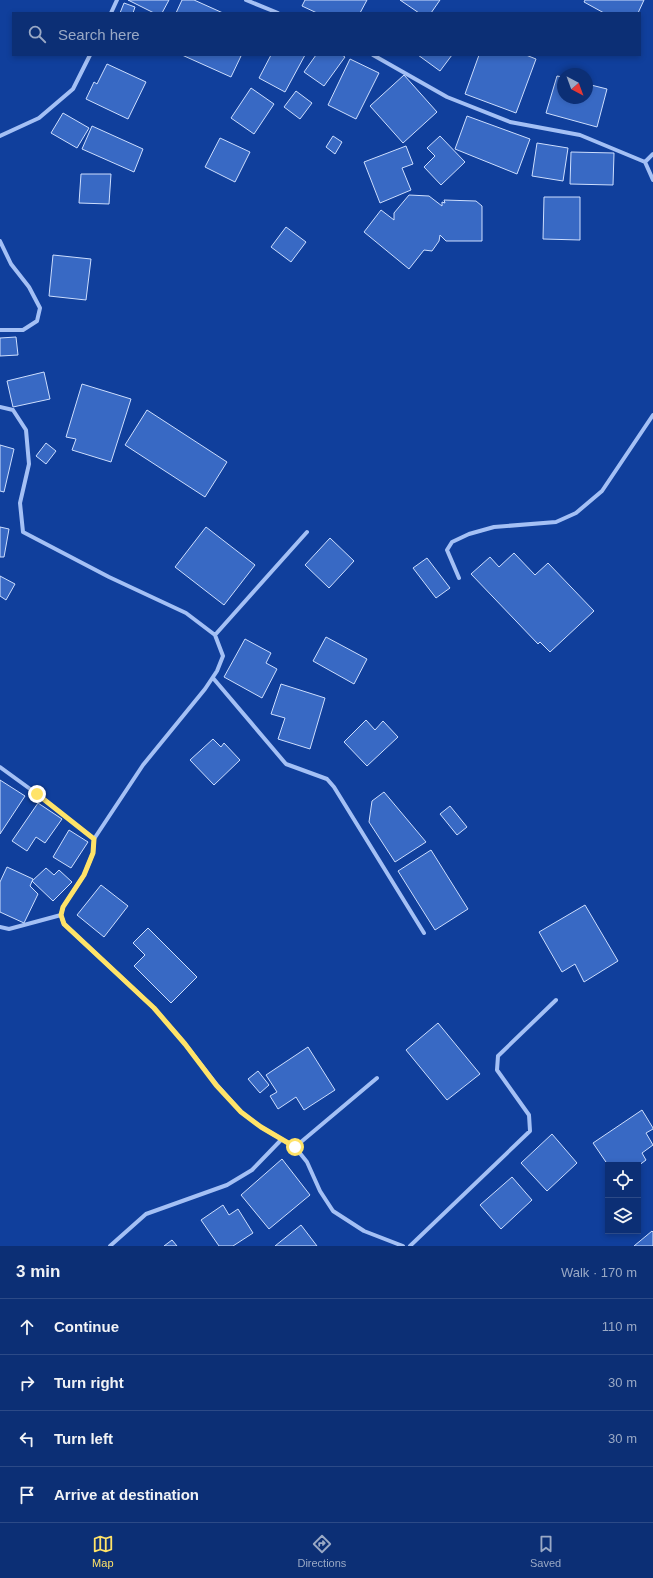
<!DOCTYPE html>
<html lang="en">
<head>
<meta charset="utf-8">
<style>
  :root { --surface:#0c2f75; --page:#1a3b7d; --text:#f1f3f6; --muted:#9aa9c5; --line:#2c4a87; --accent:#ffe368 }
  body { margin:0; font-family:Helvetica,sans-serif; background:var(--page); color:var(--text) }
  .controls { position:absolute; right:12px; bottom:12px; display:grid; overflow:hidden; border-radius:0px; box-shadow:0 2px 6px #0003 }
  .controls button { width:36px; height:36px; display:grid; place-items:center; padding:0; border:0; border-bottom:1px solid var(--line); background:var(--surface); color:var(--text); font:20px sans-serif }
  .compass { position:absolute; left:557px; top:68px; width:36px; height:36px; border-radius:50%; background:var(--surface); box-shadow:0 2px 6px #0003; rotate:139deg }
  .stop { position:absolute; width:12px; height:12px; margin:-9px; border:3px solid #ffe368; border-radius:50%; background:#fff }
  .stop.end { background:#ffe368; border-color:#fff; box-shadow:0 1px 4px #0008 }
  .list { margin:0; padding:0; list-style:none }
  h2 { display:flex; justify-content:space-between; align-items:center; height:52px; margin:0; padding:0 16px; font-size:17px }
  h2 small { font-size:13px; font-weight:400; color:var(--muted) }
  .list li { display:grid; grid-template-columns:26px 1fr auto; gap:12px; align-items:center; box-sizing:border-box; height:56px; padding:0 16px; border-top:1px solid var(--line) }
  .list b { display:block; font-size:15px; white-space:nowrap }
  .list em { font-size:13px; font-style:normal; color:var(--muted) }
  .icon { flex:none; width:22px; height:22px; fill:none; stroke:currentColor; stroke-width:2; stroke-linecap:round; stroke-linejoin:round }
  .map { position:relative; flex:none; width:653px; height:1246px; overflow:hidden }
  .search { position:absolute; background:var(--surface); box-shadow:0 2px 6px #0003; left:12px; right:12px; top:12px; height:44px; display:flex; align-items:center; gap:10px; box-sizing:border-box; padding:0 14px; border-radius:0px; color:var(--muted); font-size:15px }
  .sheet { height:276px; background:var(--surface) }
  nav { display:flex; justify-content:space-around; align-items:center; box-sizing:border-box; height:56px; border-top:1px solid var(--line); background:var(--surface); font-size:11px; color:var(--muted) }
  nav a { display:grid; justify-items:center; gap:2px }
  nav .on { color:var(--accent) }
  .map>svg:first-child { display:block }
  .building { fill:#3869c4; stroke:#cddefe }
  .lines { fill:none; stroke-linecap:round; stroke-linejoin:round }
  .minor { stroke:#a4c0f5; stroke-width:4 }
  .route { stroke:#ffe368; stroke-width:5 }
</style>
</head>
<body>
<div class="map">
<svg width="653" height="1246" viewBox="0 0 653 1246">
  <rect width="100%" height="100%" fill="#103f9c"/>
  <path class="building" d="M128 0H169L162 13H154Z
    M182 0H194L223 13H176Z
    M305 0H367L360 13H317L302 6Z
    M400 0H440L431 13H419Z
    M585 0H644L638 13H604L584 2Z
    M124 3 135 7 133 13H120Z
    M182 55H239L241 56 231 77Z
    M271 55H305L285 92 259 78Z
    M316 55H342L345 57 324 86 304 72Z
    M418 55H452L440 71Z
    M479 55H526L536 59 516 113 465 94Z
    M350 59 379 73 356 119 328 105Z
    M107 64 146 82 128 119 86 99 94 82 97 84Z
    M404 75 437 112 403 143 370 106Z
    M557 76 563 77V98H587V84L607 89 597 127 546 113Z
    M251 88 274 104 254 134 231 118Z
    M296 91 312 103 300 119 284 107Z
    M63 113 89 128 77 148 51 133Z
    M467 116 530 139 517 174 455 149Z
    M92 126 143 149 134 172 82 149Z
    M333 136 342 142 335 154 326 147Z
    M440 136 465 162 441 185 424 167 435 156 427 148Z
    M220 138 250 152 235 182 205 167Z
    M537 143 568 148 563 181 532 176Z
    M406 146 413 164 402 168 411 190 380 203 364 162Z
    M571 152 614 153 613 185 570 184Z
    M81 174H111L109 204 79 203Z
    M409 195 429 196 442 206V202L445 203 444 200 476 201 482 206V241H446L440 235 439 241 432 251 424 250 409 269 364 232 381 210 394 220V213Z
    M544 197H580V240L543 239Z
    M286 227 306 242 291 262 271 247Z
    M53 255 91 259 86 300 49 296Z
    M16 337 18 355 0 356V338Z
    M44 372 50 399 13 407 7 381Z
    M82 384 131 399 111 462 72 450 76 439 66 437Z
    M147 410 227 462 205 497 125 445Z
    M46 443 56 451 46 464 36 456Z
    M0 445 14 449 4 492 0 491Z
    M0 527 9 529 4 557H0Z
    M206 527 255 565 224 605 175 567Z
    M330 538 354 561 329 588 305 565Z
    M514 553 535 575 548 563 594 611 550 652 540 642 538 644 471 574 490 557 499 567Z
    M427 558 450 588 436 598 413 568Z
    M0 576 15 584 6 600 0 596Z
    M326 637 367 659 354 684 313 661Z
    M245 639 271 653 266 663 277 669 262 698 224 677Z
    M281 684 325 698 310 749 278 739 285 718 271 714Z
    M366 720 375 730 383 721 398 737 367 766 344 742Z
    M213 739 221 747 224 743 240 760 214 785 190 760Z
    M0 780 25 796 0 834Z
    M384 792 426 842 395 862 369 822 372 801Z
    M38 803 62 819 45 843 36 837 27 851 12 841Z
    M450 806 467 827 457 835 440 814Z
    M69 830 88 842 71 868 53 857Z
    M431 850 468 909 435 930 398 871Z
    M7 867 33 879 30 886 38 894 24 923 0 912V882Z
    M46 868 54 875 59 870 72 882 53 901 32 881Z
    M101 885 128 906 104 937 77 915Z
    M585 905 618 961 584 982 575 964 562 972 539 932Z
    M148 928 197 977 171 1003 134 966 145 955 133 943Z
    M438 1023 480 1074 447 1100 406 1050Z
    M308 1047 335 1090 304 1110 296 1097 278 1109 270 1096 277 1092 266 1075Z
    M258 1071 269 1085 260 1093 248 1079Z
    M642 1110 653 1128V1129L646 1133 653 1145 642 1153 646 1160 638 1166 608 1165 593 1143Z
    M552 1134 577 1163 547 1191 521 1163Z
    M282 1159 310 1195 269 1229 241 1195Z
    M512 1177 532 1200 501 1229 480 1205Z
    M223 1205 229 1215 238 1209 253 1233 233 1246H219L201 1220Z
    M301 1225 317 1246H275Z
    M652 1231 653 1232V1246H634Z
    M172 1240 177 1246H164Z"/>
  <g class="lines">
    <path class="minor" d="M246 0 278 13
      M111 13 117 0
      M373 55 447 97 510 122 580 135 645 162 653 180
      M0 136 39 118 73 89 90 55
      M645 162 653 154
      M0 241 11 264 29 287 40 308 37 321 23 330H0
      M0 407 13 410 26 430 29 464 20 503 23 532 109 577 186 613 215 635 223 656 217 671 205 689 143 765 94 839 93 853 84 875 63 907 61 915 64 924 154 1008 185 1044 217 1085 241 1112 261 1127 295 1147 307 1162 320 1191 333 1211 364 1231 403 1246
      M459 578 447 550 452 542 469 534 494 527 556 522 576 513 602 491 653 415
      M215 635 307 532
      M213 678 286 764 327 779 334 787 424 933
      M0 767 37 794 94 839
      M0 927 9 929 61 915
      M295 1147 377 1078
      M110 1246 146 1214 227 1185 252 1170 281 1140
      M410 1246 530 1131 529 1115 497 1070 498 1056 556 1000"/>
  </g>
  <g class="lines">
    <path class="route" d="M37 794 94 839 93 853 84 875 63 907 61 915 64 924 154 1008 185 1044 216 1085 241 1112 261 1127 295 1147"/>
  </g>
</svg>
<div class="controls">
<button><svg class="icon" aria-label="locate" viewBox="0 0 24 24"><circle cx="12" cy="12" r="6"/><path d="M12 2v4M12 18v4M2 12h4M18 12h4"/></svg></button>
<button><svg class="icon" aria-label="layers" viewBox="0 0 24 24"><path d="M12 4l9 5-9 5-9-5zM3 14l9 5 9-5"/></svg></button>
</div>
<svg class="compass" viewBox="-18 -18 36 36"><path d="M0-13l5 13h-10z" fill="#e53935"/><path d="M0 13l5-13h-10z" fill="#9aa9c5"/></svg>
<div class="stop" style="left:295px;top:1147px"></div>
<div class="stop end" style="left:37px;top:794px"></div>
<div class="search"><svg class="icon" aria-label="search" viewBox="0 0 24 24"><circle cx="10" cy="10" r="6"/><path d="M15 15l6 6"/></svg>Search here</div>
</div>
<section class="sheet">
<h2>3 min<small>Walk · 170 m</small></h2>
<ul class="list">
<li><svg class="icon" aria-label="ahead" viewBox="0 0 24 24"><path d="M12 20V5M6 11l6-6 6 6"/></svg><div><b>Continue</b></div><em>110 m</em></li>
<li><svg class="icon" aria-label="right" viewBox="0 0 24 24"><path d="M7 20v-9h11M14 6l5 5-5 5"/></svg><div><b>Turn right</b></div><em>30 m</em></li>
<li><svg class="icon" aria-label="left" viewBox="0 0 24 24"><path d="M17 20v-9H6M10 6l-5 5 5 5"/></svg><div><b>Turn left</b></div><em>30 m</em></li>
<li><svg class="icon" aria-label="arrive" viewBox="0 0 24 24"><path d="M6 21V4h12l-3 4 3 4H6"/></svg><div><b>Arrive at destination</b></div></li>
</ul>
</section>
<nav>
<a class="on"><svg class="icon" aria-label="map" viewBox="0 0 24 24"><path d="M3 6l6-2 6 2 6-2v14l-6 2-6-2-6 2zM9 4v14M15 6v14"/></svg>Map</a>
<a><svg class="icon" aria-label="directions" viewBox="0 0 24 24"><path d="M12 3l9 9-9 9-9-9zM9 14v-3h6M13 9l2 2-2 2"/></svg>Directions</a>
<a><svg class="icon" aria-label="saved" viewBox="0 0 24 24"><path d="M7 4h10v16l-5-4-5 4z"/></svg>Saved</a>
</nav>
</body>
</html>
